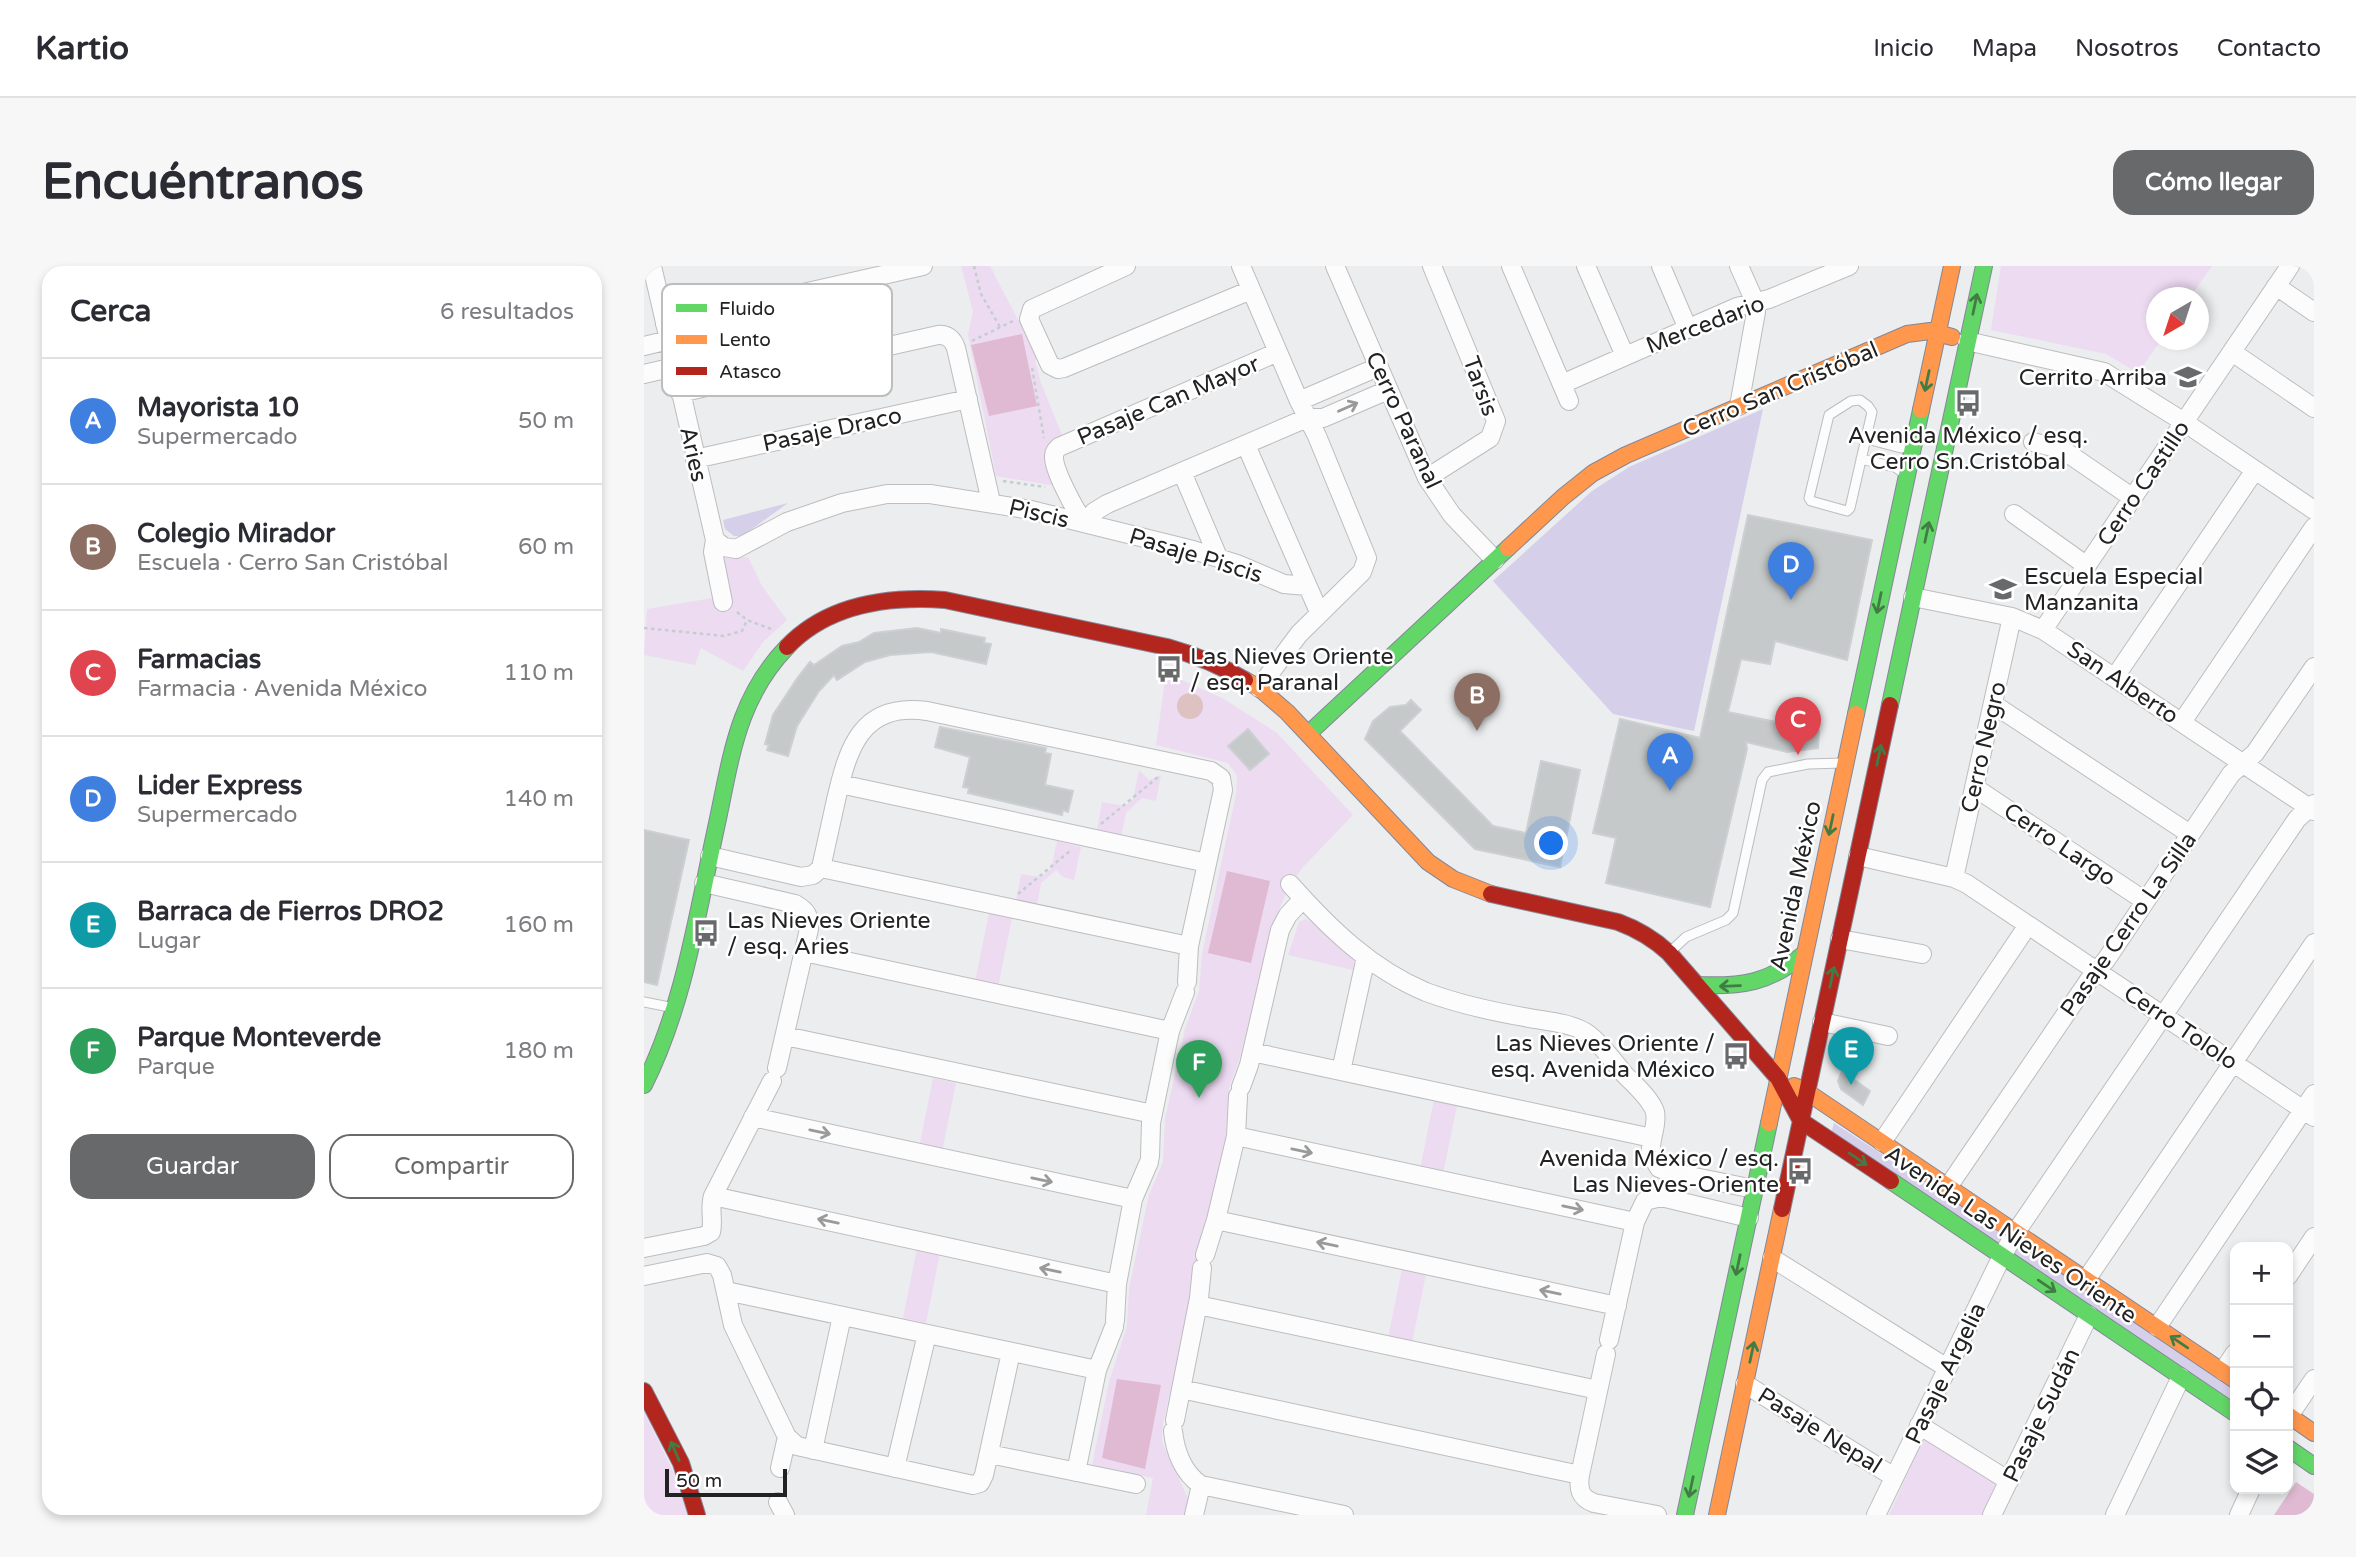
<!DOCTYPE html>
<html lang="es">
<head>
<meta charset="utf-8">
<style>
  :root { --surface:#fff; --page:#f7f7f7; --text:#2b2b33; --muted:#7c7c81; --line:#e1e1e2; --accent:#68696a }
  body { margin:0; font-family:"Varela Round",sans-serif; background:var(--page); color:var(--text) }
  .controls { position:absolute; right:21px; bottom:21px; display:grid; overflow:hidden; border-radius:14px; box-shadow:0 4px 10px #0003 }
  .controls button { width:63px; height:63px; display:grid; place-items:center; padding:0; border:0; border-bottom:2px solid var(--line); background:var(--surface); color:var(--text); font:35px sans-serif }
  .compass { position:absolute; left:1502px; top:21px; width:63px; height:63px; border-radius:50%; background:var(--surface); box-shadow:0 4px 10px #0003; rotate:219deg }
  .scale { position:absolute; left:21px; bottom:18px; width:122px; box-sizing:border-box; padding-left:7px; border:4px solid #222; border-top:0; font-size:19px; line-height:24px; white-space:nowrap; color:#222; -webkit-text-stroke:5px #fff; paint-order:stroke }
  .you { position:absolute; left:908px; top:578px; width:24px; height:24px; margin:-18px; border:5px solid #fff; border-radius:50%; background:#1a73e8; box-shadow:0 0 0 10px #1a73e833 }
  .badge { display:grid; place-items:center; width:46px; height:46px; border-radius:50%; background:var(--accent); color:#fff; font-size:23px; font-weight:700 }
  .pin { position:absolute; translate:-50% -58px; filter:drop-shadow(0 2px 4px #0008) }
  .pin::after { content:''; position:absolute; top:37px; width:24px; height:21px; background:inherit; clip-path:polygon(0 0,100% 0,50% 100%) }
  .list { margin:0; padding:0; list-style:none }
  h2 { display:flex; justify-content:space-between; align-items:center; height:91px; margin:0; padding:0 28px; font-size:30px }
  h2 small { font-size:23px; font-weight:400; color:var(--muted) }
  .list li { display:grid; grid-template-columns:46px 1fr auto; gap:21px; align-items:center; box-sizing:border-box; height:126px; padding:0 28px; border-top:2px solid var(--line) }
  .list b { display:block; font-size:26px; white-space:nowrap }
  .list p { margin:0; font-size:23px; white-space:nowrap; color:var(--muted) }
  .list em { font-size:23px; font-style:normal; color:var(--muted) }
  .actions { display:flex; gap:14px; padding:21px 28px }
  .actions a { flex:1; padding:16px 0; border:2px solid var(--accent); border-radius:21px; text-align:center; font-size:24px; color:var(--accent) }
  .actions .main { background:var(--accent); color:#fff }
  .icon { flex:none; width:38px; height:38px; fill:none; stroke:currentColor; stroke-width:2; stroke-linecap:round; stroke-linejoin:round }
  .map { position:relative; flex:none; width:1670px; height:1249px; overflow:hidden; border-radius:21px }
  header { display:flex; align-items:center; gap:42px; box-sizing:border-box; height:98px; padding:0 35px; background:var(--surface); border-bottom:2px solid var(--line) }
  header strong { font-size:33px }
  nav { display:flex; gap:38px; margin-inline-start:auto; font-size:24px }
  .intro { display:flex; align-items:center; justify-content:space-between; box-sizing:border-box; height:168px; padding:0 42px }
  h1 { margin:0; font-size:49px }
  .button { padding:18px 32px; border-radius:21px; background:var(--accent); color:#fff; font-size:24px; font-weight:700 }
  main { display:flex; gap:42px; padding:0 42px }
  aside { flex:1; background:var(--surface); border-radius:21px; box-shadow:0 4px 10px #0003 }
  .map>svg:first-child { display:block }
  .grass { fill:#d5cfea }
  .park { fill:#eddbf2 }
  .pitch { fill:#e0bad2 }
  .water { fill:#dec2c2 }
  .building { fill:#c6c9ca; stroke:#cdd0d2; stroke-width:2 }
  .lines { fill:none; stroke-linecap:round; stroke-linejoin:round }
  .lane-casing { stroke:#bcbdbe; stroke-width:11 }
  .street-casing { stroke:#bcbdbe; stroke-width:20 }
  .fast-casing { stroke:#848798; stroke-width:18 }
  .slow-casing { stroke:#848798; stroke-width:18 }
  .jam-casing { stroke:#848798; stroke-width:18 }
  .path { stroke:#c4cfcd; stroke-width:2.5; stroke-dasharray:3.5 3.5; stroke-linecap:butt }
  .lane { stroke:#fcfcfd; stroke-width:9 }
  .street { stroke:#fcfcfd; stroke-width:18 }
  .fast { stroke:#63d668; stroke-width:16 }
  .slow { stroke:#ff974d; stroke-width:16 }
  .jam { stroke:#b3261e; stroke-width:16 }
  .oneway { stroke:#427c45 }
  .oneway2 { stroke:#9a9a9a }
  .labels { text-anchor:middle; stroke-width:5; stroke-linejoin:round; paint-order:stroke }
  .street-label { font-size:23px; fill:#222; stroke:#fff }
  .poi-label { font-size:23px; fill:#222; stroke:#fff; text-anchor:end }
  .key { fill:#fff; stroke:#bdbdbd; stroke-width:2 }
  .key-label { font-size:19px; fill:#222 }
</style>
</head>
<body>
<header>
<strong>Kartio</strong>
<nav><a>Inicio</a><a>Mapa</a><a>Nosotros</a><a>Contacto</a></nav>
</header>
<div class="intro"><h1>Encuéntranos</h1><a class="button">Cómo llegar</a></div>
<main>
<aside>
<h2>Cerca<small>6 resultados</small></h2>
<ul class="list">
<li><span class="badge" style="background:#3f7fe0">A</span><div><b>Mayorista 10</b><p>Supermercado</p></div><em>50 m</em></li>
<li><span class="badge" style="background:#8d6e63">B</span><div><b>Colegio Mirador</b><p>Escuela · Cerro San Cristóbal</p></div><em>60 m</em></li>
<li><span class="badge" style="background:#e0444e">C</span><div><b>Farmacias</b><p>Farmacia · Avenida México</p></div><em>110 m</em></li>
<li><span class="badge" style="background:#3f7fe0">D</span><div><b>Lider Express</b><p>Supermercado</p></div><em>140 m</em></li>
<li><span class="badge" style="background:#0f9aa8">E</span><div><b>Barraca de Fierros DRO2</b><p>Lugar</p></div><em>160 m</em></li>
<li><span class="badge" style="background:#2e9e5b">F</span><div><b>Parque Monteverde</b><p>Parque</p></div><em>180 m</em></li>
</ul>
<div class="actions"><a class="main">Guardar</a><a>Compartir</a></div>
</aside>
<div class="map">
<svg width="1670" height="1249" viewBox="0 0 1670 1249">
  <rect width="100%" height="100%" fill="#ebedef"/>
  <path class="grass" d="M1119 143 1050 465 969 448 849 315 948 225 985 201Z
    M144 237 98 270H90L81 263 79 254Z
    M1190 857 1364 970 1358 980 1187 868Z
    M1371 974 1591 1122V1136L1365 986Z"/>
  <path class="park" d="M317 0H346L374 54H380L393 90 391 95 397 117 418 169 409 174 406 180 418 221 352 210 324 69 329 46Z
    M1357 0H1568L1546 31 1512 32V74H1517L1494 107 1462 88 1347 64Z
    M104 291 118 320 143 354 119 376 99 405 57 382 51 399 0 389 3 343 74 331 67 292Z
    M522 407 578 432 633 467 709 549 659 601 646 618 630 655 597 788 585 822 581 881 519 1157 518 1176 546 1237 544 1249H502L509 1212 448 1199 465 1116 483 1060 485 1022 505 929 519 896 521 853 541 763 555 725 558 688 592 528 593 510 584 497 512 479Z
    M495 504 505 514 517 509 512 535 498 532 482 547 476 575 452 570 458 536 481 540 489 533Z
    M413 575 437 581 430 614 419 611 412 604 397 617 393 639 372 635 377 608 396 611 407 603Z
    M345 647 368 652 354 721 331 716Z
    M662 653 670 657 711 694 709 704 644 689 655 656Z
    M289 812 312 817 298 886 275 882Z
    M790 833 813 839 799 908 776 903Z
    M273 982 296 987 282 1057 259 1052Z
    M758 1003 782 1008 768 1077 744 1072Z
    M0 1146 28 1203 44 1249H0Z
    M1280 1171 1352 1217 1338 1249H1245Z"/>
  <path class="pitch" d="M378 68 393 140 345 150 327 79Z
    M583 605 626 615 607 697 564 687Z
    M473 1113 517 1119 501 1203 458 1192Z
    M1652 1216 1670 1228V1249H1630Z"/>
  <path class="water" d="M533 440a13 13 0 1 1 26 0a13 13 0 1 1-26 0Z"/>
  <path class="building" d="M1104 249 1228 274 1203 394 1131 375 1126 398 1097 393 1084 446 1175 465 1174 482 1143 486 1102 476 1103 483 1066 641 962 617 972 572 949 567 976 453 1056 472Z
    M273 362 297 367V363L341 372 340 377 347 378 342 398 287 386 246 389 221 396 193 414 190 409 175 425 153 460 144 490 123 484 125 479 121 478 129 449 154 411 166 396 170 399 198 380 215 376 230 367Z
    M767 434 777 444 756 465 849 560 882 567 897 495 936 504 916 601 831 583 721 473 729 455 746 441 762 439Z
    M296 461 402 482 401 487 407 488 401 519 429 525 424 546 419 544 418 549 324 527 325 522 319 521 326 491 291 481Z
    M604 463 625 488 606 504 584 480Z
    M0 564 45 574 13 719 0 716Z
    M1198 805 1226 825 1219 839 1197 823 1194 815Z"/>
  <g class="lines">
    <defs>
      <path id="lane" d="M1216 134 1224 140 1228 146 1206 242 1203 245 1167 235 1165 232 1185 149 1207 135Z
        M1223 173 1257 182 1267 180
        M1217 193 1251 201 1261 208
        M1026 686 1042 671 1082 654 1089 647 1118 514 1124 506 1164 498 1199 497
        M0 736 30 742"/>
      <path id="street" d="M8 0 71 274 69 286 79 336
        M482 0 388 43 385 53 406 99 414 103 420 102 607 24
        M597 0 655 135 673 170 723 292 718 306 655 368 615 422
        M691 0 783 212 808 249 851 294
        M867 0 925 135
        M942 0 981 90
        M1017 0 1044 63
        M1632 20 1670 46
        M21 58 279 0
        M1323 75 1460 106 1540 156 1670 244
        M0 80 25 74
        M1588 86 1670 142
        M0 108 30 101
        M918 118 1093 41 1125 33 1205 0
        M36 127 294 69C303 68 309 73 312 82L347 236
        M655 135 734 101
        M1095 140 1112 46 1111 36 1095 0
        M1389 176 1419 184 1489 232
        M602 179 675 346
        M51 193 324 133
        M538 206 574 291
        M783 212 846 172 852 155 788 0
        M1370 248 1443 300
        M441 257 450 246 463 238 663 152H679L744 124
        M441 257C432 246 409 204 410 190 410 186 412 184 415 181L634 86
        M71 274 80 281 92 283 143 256 198 237 243 228H286L387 244 549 284 593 298 640 318 663 320
        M1269 331 1368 351 1399 364 1670 545
        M1399 364 1646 0
        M1471 411 1611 204
        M1349 438 1546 568
        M1538 456 1670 261
        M196 518 563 597
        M1330 521 1501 635
        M66 590 157 611 169 609 177 602C182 579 187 557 192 534 204 482 217 436 283 445L567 505 577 512 579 524 545 680 543 716
        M1214 590 1310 612 1323 618 1670 851
        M177 602 545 680
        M1310 612 1368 351
        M60 617 151 638C162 644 166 650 165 663L133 802
        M646 618C685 662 727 703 782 726 814 738 846 745 880 751 899 755 924 756 941 766 957 777 969 795 981 809 991 819 1007 833 1011 846 1014 860 1005 874 1007 888L1015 902 1026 906 1110 923
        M1196 673 1278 688
        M160 686 526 765
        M1178 756 1244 770
        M141 770 509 848
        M608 786 1008 872
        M697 805 722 691
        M597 821 605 799 636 664 644 649 659 633
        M109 851 489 933
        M592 870 991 956
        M1238 876 1384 659
        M506 891 507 857 526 765 541 726
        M1304 921 1445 714 1462 694 1587 508 1611 487 1670 401
        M69 930 473 1018
        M572 954 973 1040
        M0 982 60 970 67 966C70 954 65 943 69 930L128 815
        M561 989 572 954 592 870 594 830
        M1128 992 1303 1102
        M0 1010 63 997 73 1000 78 1009 89 1059 143 1171 153 1180 329 1219 336 1217 340 1209 367 1086
        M1644 1010 1670 971
        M1442 1014 1670 677
        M82 1025 453 1104
        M554 1039 954 1124
        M471 1055 473 1018 489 933 505 896
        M1513 1061 1670 828
        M965 1074 991 956 1001 935 1017 931 1105 952
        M962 1088 936 1209C934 1223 936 1232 950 1237L1013 1249
        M1579 1105 1591 1087
        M1101 1118 1250 1211
        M537 1123 936 1209
        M1645 1150 1670 1113
        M531 1154 555 1032 558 1002
        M1275 1159 1365 1215
        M529 1165C531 1185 539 1207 557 1219L700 1249
        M169 1184 198 1050
        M345 1188 492 1218
        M136 1202 143 1171
        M251 1202 283 1068
        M432 1206 453 1104 470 1061
        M134 1236 141 1249
        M550 1249 557 1219
        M1232 1249 1358 990 1372 966 1653 553 1670 538
        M1348 1249 1445 1049
        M1471 1249 1537 1111
        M1595 1249 1607 1223"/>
      <path id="fast" d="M1246 439 1340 0
        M1212 448 1277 144
        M664 468 864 282
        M1053 719C1098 721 1125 717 1160 688
        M0 819C40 739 53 649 72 562 87 494 92 434 143 381
        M1247 915 1591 1147
        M1644 1182 1670 1200
        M1041 1249 1125 857"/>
      <path id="slow" d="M1277 144 1308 0
        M864 282 919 231 949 207 982 189 1263 68 1286 65 1308 71
        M601 414 615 422 643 446 784 596 809 613 847 628
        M1150 820 1163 826 1591 1114
        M1125 857 1212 448
        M1644 1149 1670 1167
        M1073 1249 1138 943"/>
      <path id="jam" d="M143 381C184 338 245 330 301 334L523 381C551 389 576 399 601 414
        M847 628 974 656C993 663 1010 673 1025 687L1134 812 1157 855 1247 915
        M1138 943 1246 439
        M0 1125 37 1197 53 1249"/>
    </defs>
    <use href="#lane" class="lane-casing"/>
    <use href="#street" class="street-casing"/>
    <use href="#fast" class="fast-casing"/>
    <use href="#slow" class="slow-casing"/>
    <use href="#jam" class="jam-casing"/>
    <path class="path" d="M330 0 337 28 356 61
      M328 75 369 55
      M388 102 400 172
      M359 215 401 221
      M93 346 103 354 130 364
      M0 362 80 370 98 365 103 354
      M457 558 514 511
      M374 628 426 585"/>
    <use href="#lane" class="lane"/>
    <use href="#street" class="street"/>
    <use href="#fast" class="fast"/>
    <use href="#slow" class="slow"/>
    <use href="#jam" class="jam"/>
  </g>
  <defs><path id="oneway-shaft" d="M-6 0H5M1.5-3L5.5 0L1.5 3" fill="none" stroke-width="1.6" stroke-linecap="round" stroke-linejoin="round" transform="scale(1.75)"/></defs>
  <g class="oneway">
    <use href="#oneway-shaft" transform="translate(1331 38) rotate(-78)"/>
    <use href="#oneway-shaft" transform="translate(1283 115) rotate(102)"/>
    <use href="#oneway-shaft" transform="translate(1283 266) rotate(-78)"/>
    <use href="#oneway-shaft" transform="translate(1235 337) rotate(102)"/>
    <use href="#oneway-shaft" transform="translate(1235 489) rotate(-78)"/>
    <use href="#oneway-shaft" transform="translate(1187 559) rotate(102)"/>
    <use href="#oneway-shaft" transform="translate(1188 711) rotate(-78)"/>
    <use href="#oneway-shaft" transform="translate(1086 720) rotate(178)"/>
    <use href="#oneway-shaft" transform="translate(1214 893) rotate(34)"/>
    <use href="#oneway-shaft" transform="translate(1094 999) rotate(102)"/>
    <use href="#oneway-shaft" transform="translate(1403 1020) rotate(34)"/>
    <use href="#oneway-shaft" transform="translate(1535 1076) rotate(-146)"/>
    <use href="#oneway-shaft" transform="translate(1108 1086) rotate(-78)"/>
    <use href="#oneway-shaft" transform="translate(31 1185) rotate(-114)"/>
    <use href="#oneway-shaft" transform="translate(1047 1221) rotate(102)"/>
  </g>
  <g class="oneway2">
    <use href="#oneway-shaft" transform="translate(704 141) rotate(-24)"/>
    <use href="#oneway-shaft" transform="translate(176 866) rotate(12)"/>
    <use href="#oneway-shaft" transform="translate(658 885) rotate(12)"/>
    <use href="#oneway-shaft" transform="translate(398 914) rotate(12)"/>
    <use href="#oneway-shaft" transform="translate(929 942) rotate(12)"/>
    <use href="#oneway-shaft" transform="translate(184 955) rotate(-168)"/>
    <use href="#oneway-shaft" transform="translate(683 978) rotate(-168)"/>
    <use href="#oneway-shaft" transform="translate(406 1004) rotate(-168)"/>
    <use href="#oneway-shaft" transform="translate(906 1026) rotate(-168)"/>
  </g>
  <defs>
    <symbol id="school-bare" viewBox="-9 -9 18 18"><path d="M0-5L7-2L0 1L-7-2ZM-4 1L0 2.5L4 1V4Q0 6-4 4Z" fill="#68696a" stroke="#fff" stroke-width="2.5" paint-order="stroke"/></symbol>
    <symbol id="bus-bare" viewBox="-9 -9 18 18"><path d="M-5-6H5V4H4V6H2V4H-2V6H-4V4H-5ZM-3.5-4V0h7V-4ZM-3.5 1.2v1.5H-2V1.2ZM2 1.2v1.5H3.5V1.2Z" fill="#68696a" stroke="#fff" stroke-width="2.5" paint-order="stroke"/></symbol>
  </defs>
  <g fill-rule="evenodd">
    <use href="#school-bare" x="1525" y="92" width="38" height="38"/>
    <use href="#bus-bare" x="1305" y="118" width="38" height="38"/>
    <use href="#school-bare" x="1340" y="304" width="38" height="38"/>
    <use href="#bus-bare" x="506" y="384" width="38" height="38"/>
    <use href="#bus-bare" x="43" y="648" width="38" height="38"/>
    <use href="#bus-bare" x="1073" y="771" width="38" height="38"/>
    <use href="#bus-bare" x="1137" y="886" width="38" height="38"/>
  </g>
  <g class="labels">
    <g class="street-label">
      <text transform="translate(1061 58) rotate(-21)" y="8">Mercedario</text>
      <text transform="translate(837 120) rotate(70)" y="8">Tarsis</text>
      <text transform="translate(1136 123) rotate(-23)" y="8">Cerro San Cristóbal</text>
      <text transform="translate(524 134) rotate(-23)" y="8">Pasaje Can Mayor</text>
      <text transform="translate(760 154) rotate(65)" y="8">Cerro Paranal</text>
      <text transform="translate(188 163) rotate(-12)" y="8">Pasaje Draco</text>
      <text transform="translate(50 188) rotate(77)" y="8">Aries</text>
      <text transform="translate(1499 217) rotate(-56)" y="8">Cerro Castillo</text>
      <text transform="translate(395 247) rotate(13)" y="8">Piscis</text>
      <text transform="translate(552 289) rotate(17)" y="8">Pasaje Piscis</text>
      <text transform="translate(1479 416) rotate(34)" y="8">San Alberto</text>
      <text transform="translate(1339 481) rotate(-77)" y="8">Cerro Negro</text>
      <text transform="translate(1416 578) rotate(34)" y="8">Cerro Largo</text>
      <text transform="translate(1151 620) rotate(-78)" y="8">Avenida México</text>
      <text transform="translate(1484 658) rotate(-55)" y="8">Pasaje Cerro La Silla</text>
      <text transform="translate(1537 761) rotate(34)" y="8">Cerro Tololo</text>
      <text transform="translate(1367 968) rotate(34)" y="8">Avenida Las Nieves Oriente</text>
      <text transform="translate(1301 1107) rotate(-64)" y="8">Pasaje Argelia</text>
      <text transform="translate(1397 1149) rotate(-64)" y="8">Pasaje Sudán</text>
      <text transform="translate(1176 1164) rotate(32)" y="8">Pasaje Nepal</text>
    </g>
    <g class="poi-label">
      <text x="1523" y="119">Cerrito Arriba</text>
      <text x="1324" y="177" text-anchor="middle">Avenida México / esq.<tspan x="1324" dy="26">Cerro Sn.Cristóbal</tspan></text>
      <text x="1380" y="318" text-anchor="start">Escuela Especial<tspan x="1380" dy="26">Manzanita</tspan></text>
      <text x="546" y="398" text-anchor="start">Las Nieves Oriente<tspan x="546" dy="26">/ esq. Paranal</tspan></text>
      <text x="83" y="662" text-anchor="start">Las Nieves Oriente<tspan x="83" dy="26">/ esq. Aries</tspan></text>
      <text x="1071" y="785">Las Nieves Oriente /<tspan x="1071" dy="26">esq. Avenida México</tspan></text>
      <text x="1135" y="900">Avenida México / esq.<tspan x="1135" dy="26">Las Nieves-Oriente</tspan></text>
    </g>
  </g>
  <rect x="18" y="18" width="230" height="112" rx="10" class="key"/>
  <rect x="32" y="38" width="31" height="8" fill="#63d668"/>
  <rect x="32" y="69" width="31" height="9" fill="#ff974d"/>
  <rect x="32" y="101" width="31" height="8" fill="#b3261e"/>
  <g class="key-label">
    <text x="75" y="49">Fluido</text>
    <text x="75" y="80">Lento</text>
    <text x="75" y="112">Atasco</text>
  </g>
</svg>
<div class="controls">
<button>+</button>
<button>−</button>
<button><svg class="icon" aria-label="locate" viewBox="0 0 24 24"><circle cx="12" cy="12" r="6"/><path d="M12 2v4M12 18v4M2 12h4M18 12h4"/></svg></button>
<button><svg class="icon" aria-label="layers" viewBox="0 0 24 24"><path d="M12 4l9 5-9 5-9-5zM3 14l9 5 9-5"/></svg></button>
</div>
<svg class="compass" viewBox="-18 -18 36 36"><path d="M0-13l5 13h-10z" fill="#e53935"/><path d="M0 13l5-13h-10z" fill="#7c7c81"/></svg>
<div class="scale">50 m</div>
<div class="you"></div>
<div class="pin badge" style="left:1026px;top:525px;background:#3f7fe0">A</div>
<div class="pin badge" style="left:833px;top:465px;background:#8d6e63">B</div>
<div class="pin badge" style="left:1154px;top:489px;background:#e0444e">C</div>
<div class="pin badge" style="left:1147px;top:334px;background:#3f7fe0">D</div>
<div class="pin badge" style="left:1207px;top:819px;background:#0f9aa8">E</div>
<div class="pin badge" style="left:555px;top:832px;background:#2e9e5b">F</div>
</div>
</main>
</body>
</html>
